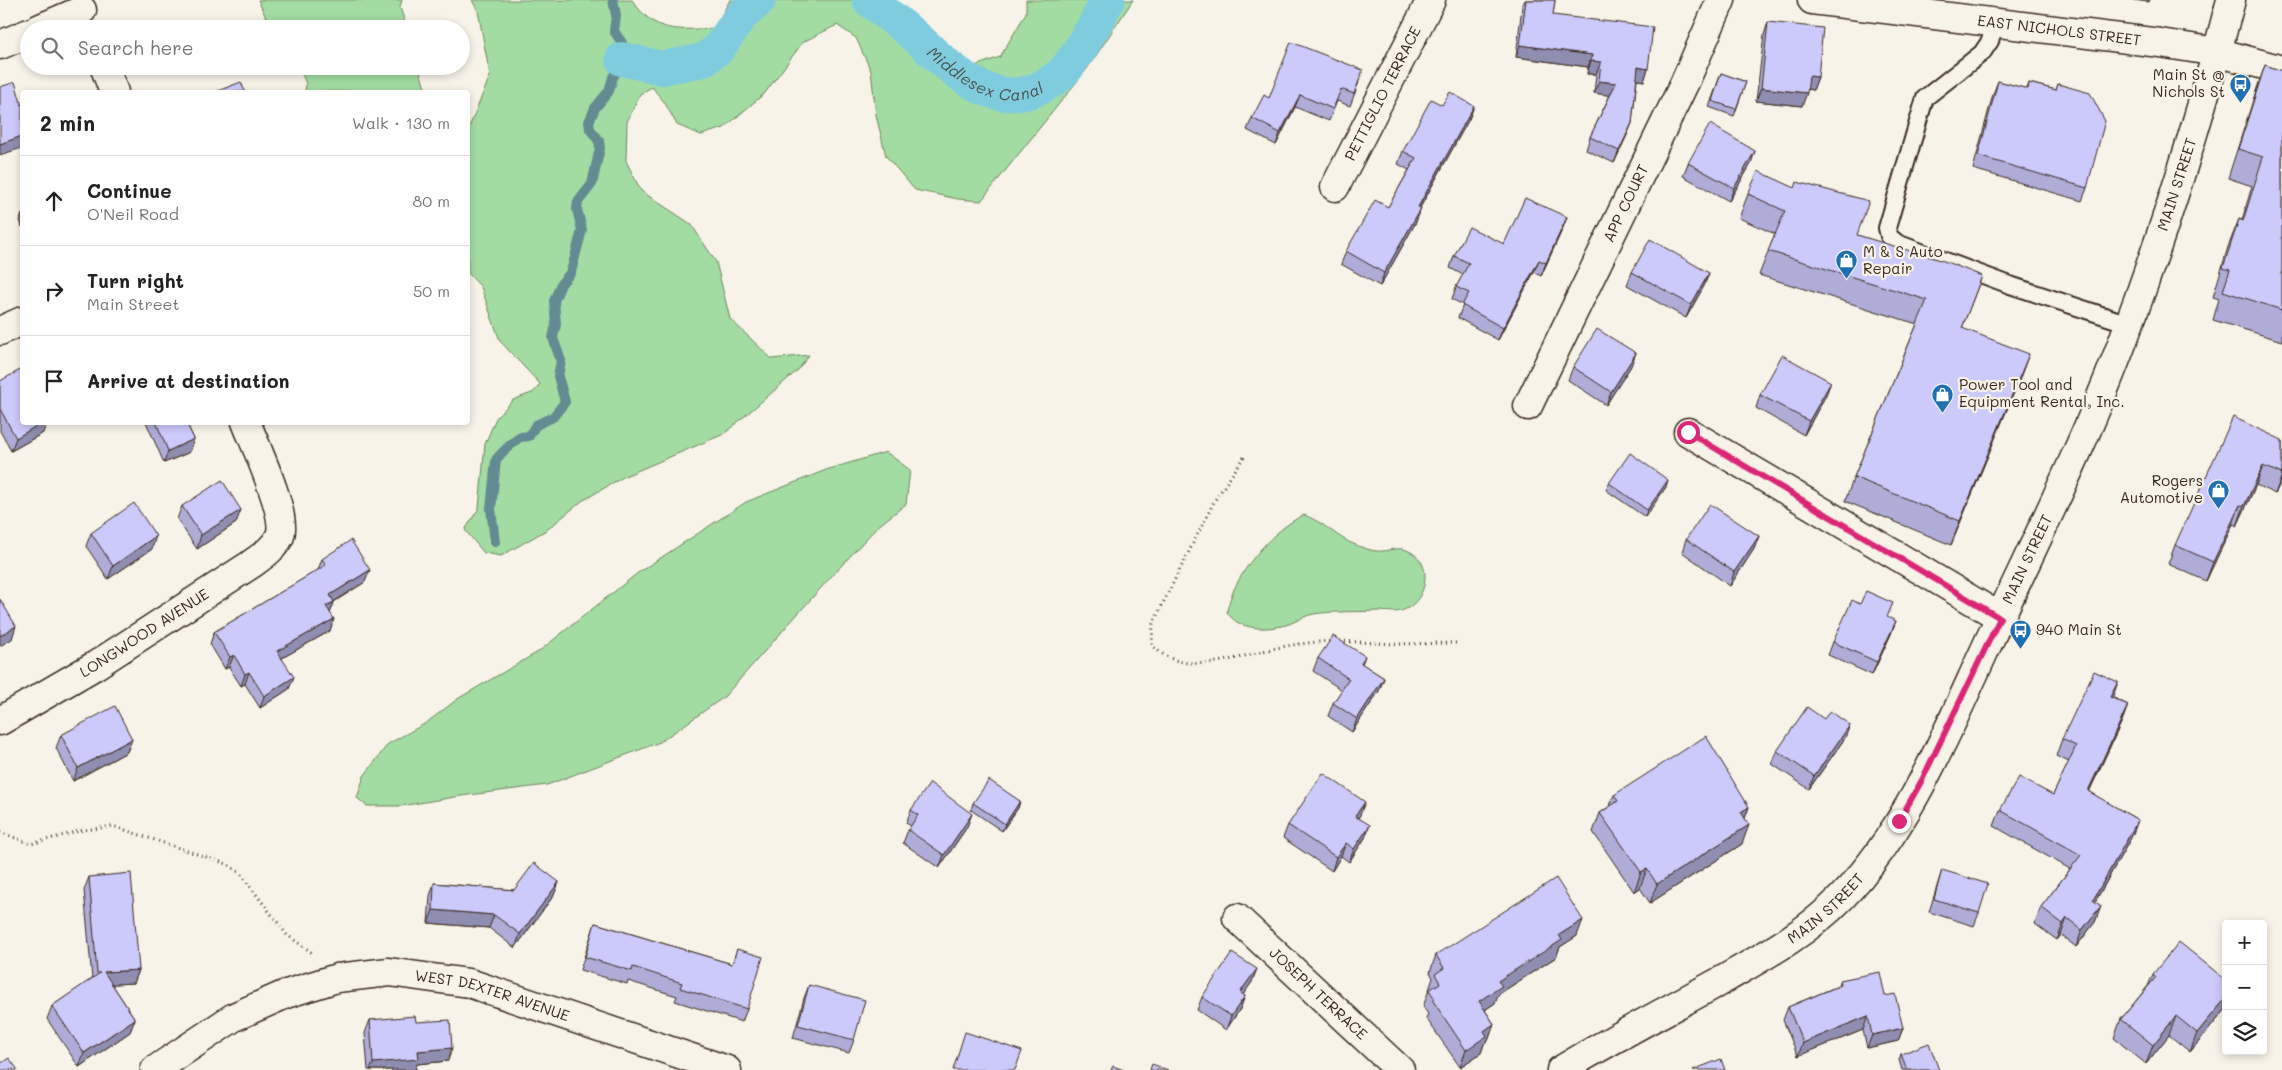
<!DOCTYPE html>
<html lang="en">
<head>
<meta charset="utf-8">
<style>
  :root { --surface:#fff; --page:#f6f6f6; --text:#222; --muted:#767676; --line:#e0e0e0 }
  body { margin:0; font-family:Mali,sans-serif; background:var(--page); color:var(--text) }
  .controls { position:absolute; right:15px; bottom:15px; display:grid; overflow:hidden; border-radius:5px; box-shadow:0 2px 8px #0003 }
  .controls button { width:45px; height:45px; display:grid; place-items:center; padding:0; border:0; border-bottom:1px solid var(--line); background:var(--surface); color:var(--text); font:25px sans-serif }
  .stop { position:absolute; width:15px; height:15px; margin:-11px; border:4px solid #db2777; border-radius:50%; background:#fff }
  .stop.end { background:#db2777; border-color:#fff; box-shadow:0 1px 5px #0008 }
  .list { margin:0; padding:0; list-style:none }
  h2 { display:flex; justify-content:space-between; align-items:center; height:65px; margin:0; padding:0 20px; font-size:21px }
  h2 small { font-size:16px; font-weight:400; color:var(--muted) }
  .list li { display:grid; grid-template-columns:32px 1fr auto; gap:15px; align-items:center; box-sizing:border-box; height:90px; padding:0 20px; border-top:1px solid var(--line) }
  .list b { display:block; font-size:19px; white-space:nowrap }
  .list p { margin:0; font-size:16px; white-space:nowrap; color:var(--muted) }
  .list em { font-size:16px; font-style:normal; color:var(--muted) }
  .icon { flex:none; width:28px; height:28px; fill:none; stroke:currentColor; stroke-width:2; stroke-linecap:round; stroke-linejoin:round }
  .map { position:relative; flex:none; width:2282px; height:1070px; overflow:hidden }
  .search { position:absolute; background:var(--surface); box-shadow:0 2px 8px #0003; left:20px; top:20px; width:450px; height:55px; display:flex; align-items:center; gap:12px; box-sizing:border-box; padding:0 18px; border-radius:28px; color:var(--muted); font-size:19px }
  .panel { position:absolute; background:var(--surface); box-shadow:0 2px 8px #0003; left:20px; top:90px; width:450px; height:335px; border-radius:5px }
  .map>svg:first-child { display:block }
  .green { fill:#a2dca2; stroke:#6e8360 }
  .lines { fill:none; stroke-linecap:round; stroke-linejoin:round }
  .stream { stroke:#648b92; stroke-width:10 }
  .canal { stroke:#80ccdf; stroke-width:34 }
  .service-casing { stroke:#3b2a1e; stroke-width:20 }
  .minor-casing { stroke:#3b2a1e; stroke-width:31 }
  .tertiary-casing { stroke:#3b2a1e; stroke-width:31 }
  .secondary-casing { stroke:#3b2a1e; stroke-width:31 }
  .path { stroke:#3b2a1e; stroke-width:3; stroke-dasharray:1 4; stroke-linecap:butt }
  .service { stroke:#f7f3e8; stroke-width:16 }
  .minor { stroke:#f7f3e8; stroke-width:28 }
  .tertiary { stroke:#f7f3e8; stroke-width:28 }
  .secondary { stroke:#f7f3e8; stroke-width:28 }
  .wall { fill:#afadd8; stroke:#3b2a1e }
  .shaded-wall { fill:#8f8db0; stroke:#3b2a1e }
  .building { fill:#ccc9fb; stroke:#3b2a1e }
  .route { stroke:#db2777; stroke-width:6 }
  .labels { text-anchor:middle; stroke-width:4.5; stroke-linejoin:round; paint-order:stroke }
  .street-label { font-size:15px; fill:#3b2a1e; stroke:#f7f3e8 }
  .poi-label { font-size:15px; fill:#3b2a1e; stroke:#f7f3e8; text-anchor:start }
  .water-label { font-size:16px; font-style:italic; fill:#4c524e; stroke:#f7f3e8 }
</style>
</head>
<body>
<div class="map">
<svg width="2282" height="1070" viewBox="0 0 2282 1070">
  <rect width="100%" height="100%" fill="#f7f3e8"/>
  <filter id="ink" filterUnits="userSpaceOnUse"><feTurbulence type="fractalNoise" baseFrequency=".02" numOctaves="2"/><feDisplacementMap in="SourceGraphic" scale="10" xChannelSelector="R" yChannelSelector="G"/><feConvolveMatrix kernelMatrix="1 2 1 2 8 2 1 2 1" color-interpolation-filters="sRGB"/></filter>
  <g filter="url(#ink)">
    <path class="green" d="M258 0H402L400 7 407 29H273L268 22Z
      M472 0H632C655 34 677 30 714 28L730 0H891L950 54 975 66 1000 57 1026 13V0H1133L1087 69 981 201 958 199 915 190 886 156 876 115 871 71 856 38 837 25 803 42 765 93 724 128 701 135 677 125 665 103 652 87 640 94 627 122 626 161 641 191 691 224 716 262 730 319 772 359 809 355 798 370 724 434 625 476 582 501 548 529 501 556 484 553 465 530 479 508 485 444 496 418 513 400 534 392 540 384 500 341 481 287 468 273V130L490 76 478 11Z
      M299 66H418L426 91 305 92 306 84Z
      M886 452 910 470 906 504 877 527 819 590 724 697 660 742 547 785 461 796 401 806H367L357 798 364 776 388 744 426 723 459 698 538 652 639 572 746 502 826 470Z
      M1304 515C1324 522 1337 538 1356 545 1363 548 1375 552 1382 551 1392 550 1400 546 1411 552 1435 565 1426 604 1401 611 1394 613 1385 611 1378 611 1361 612 1330 611 1314 614 1306 615 1297 621 1289 624 1270 630 1239 632 1227 612 1232 577 1272 529 1304 515Z"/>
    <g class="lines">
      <path class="stream" d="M495 542 491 509 496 460C498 456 517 438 521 437 524 436 527 437 529 436L536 425 553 417 565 402 558 376 561 361 553 338 556 324 554 301 561 284 571 272 582 230 577 209 578 202 592 184 600 148 599 141 590 129 589 122 595 108 609 91 613 77 621 65 624 50 622 43 614 31 616 15 613 0"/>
      <g class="canal">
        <path id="s1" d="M869 0C888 15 908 29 926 46 966 83 1009 118 1061 74 1077 59 1097 20 1108 0"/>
        <path d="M622 59 662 68 704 60 718 49 741 16 759 0"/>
      </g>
      <defs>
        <path id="service" d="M1995 23 1990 41 1982 53 1925 98 1887 228 1889 236 1897 243 2010 285 2129 324"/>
        <g id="minor">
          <path id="s2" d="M1812 0 2160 43 2217 52"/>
          <path d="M38 29 82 10"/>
          <path d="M0 45 29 33"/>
          <path d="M104 66 114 92"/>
          <path id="s3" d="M1335 187 1431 0"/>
          <path d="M0 331 22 321"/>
          <path id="s4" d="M1528 406 1685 82 1721 0"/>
          <path d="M1688 432 2000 617"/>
          <path id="s5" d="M0 721 96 665 250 565C261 557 274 549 280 536 288 515 255 445 246 422"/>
          <path id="s6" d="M1237 918 1400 1070"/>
          <path id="s7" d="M155 1070 234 1017 286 994 337 978 389 972 469 983 727 1070"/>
        </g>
        <path id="tertiary" d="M2217 52 2282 70"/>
        <g id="secondary">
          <path id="s8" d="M1561 1070C1615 1037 1672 1008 1728 977 1768 954 1809 931 1841 898 1910 827 1948 729 1989 641 2034 544 2083 447 2121 346 2164 233 2200 117 2231 0"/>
        </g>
      </defs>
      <use href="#service" class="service-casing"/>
      <use href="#minor" class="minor-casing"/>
      <use href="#tertiary" class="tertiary-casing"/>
      <use href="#secondary" class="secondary-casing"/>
      <path class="path" d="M1244 457 1215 500 1166 597 1153 624 1152 645C1185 680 1238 656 1276 648 1295 644 1314 642 1333 641
        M1340 641 1396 644 1456 643
        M0 832 31 844 79 831 113 826 227 864 240 873 287 935 314 954"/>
      <use href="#service" class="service"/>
      <use href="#minor" class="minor"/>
      <use href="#tertiary" class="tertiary"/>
      <use href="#secondary" class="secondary"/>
    </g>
    <path class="wall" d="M1525 0H1555L1553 15 1648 69 1644 81 1637 80 1632 123 1627 135 1614 163 1586 150 1590 137 1610 95 1594 93 1596 74H1587L1588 67 1516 57 1522 6Z
      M1768 22 1818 77 1813 90 1807 89 1802 106 1756 101 1764 35Z
      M2265 65 2282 71V341L2213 320 2219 299 2213 297 2228 247 2239 219 2242 220 2252 186 2228 178 2255 94Z
      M1721 73 1746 82 1734 116 1709 107Z
      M1998 81 2027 89 2029 83 2056 90 2058 84 2087 188 2082 201 1973 169 1993 94Z
      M1359 82 1350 106 1337 101 1329 121 1295 107 1276 145 1247 130 1252 118 1269 98Z
      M1442 105 1474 106 1469 119 1420 208 1416 222 1380 286 1341 264 1346 251 1388 207 1409 170 1398 164 1403 151Z
      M1688 163 1751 164 1729 201 1683 176Z
      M1748 194 1857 235 1982 276 1962 328 2020 378 1951 545 1845 501 1854 477 1917 324 1759 275 1775 234 1739 218Z
      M22 214V227L20 220Z
      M1567 217 1562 230 1541 276 1534 272 1498 340 1458 318 1463 305 1452 299 1456 287 1463 275 1450 268 1454 256 1504 244Z
      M1632 272 1709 273 1704 286 1686 318 1627 285Z
      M1631 366 1606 405 1568 380 1573 367Z
      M0 381 43 433 11 451 0 431Z
      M1760 395H1826L1804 435 1756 408Z
      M146 422H186L194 439 190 452 164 463Z
      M2282 440V479L2275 494 2256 485 2237 526 2233 524 2206 581 2168 564 2175 545Z
      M1609 483 1666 487 1645 517 1606 490Z
      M182 506 236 523 197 549 177 519Z
      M91 533 152 549 108 579 86 546Z
      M1759 536 1754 549 1730 586 1682 552 1686 539Z
      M322 559 365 582 334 602 330 612V631L282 658 289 689 260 708 245 684 241 686 229 667 225 669 210 644 214 632 318 570Z
      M1888 618 1891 634 1872 675 1828 655 1833 642Z
      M1365 656 1362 664 1384 678 1379 691 1352 732 1328 716 1333 703 1342 690 1313 671 1318 658Z
      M2112 697 2128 705 2122 721 2089 792 2138 820 2132 836 2095 902 2101 906 2095 922 2076 947 2061 935 2057 940 2035 924 2041 907 2070 869 1994 826 2000 810 2053 795 2069 762 2056 756 2062 739Z
      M61 735 132 739 127 752 73 781 56 748Z
      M1845 738 1809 789 1772 764 1777 751Z
      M1614 795 1749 807 1745 818 1742 844 1650 903 1640 888 1634 892 1593 832 1600 813 1610 806Z
      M1020 801 1018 808 1002 831 971 810 973 803Z
      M911 810 967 827 939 868 903 843 908 830 911 826 906 823Z
      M1360 815 1358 818 1365 838 1349 862 1341 856 1332 871 1283 838 1288 825Z
      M1942 870 1979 913 1974 926 1929 912Z
      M89 877 139 970 134 983 112 984 135 1019 130 1032 79 1067 47 1019 52 1006 92 979 84 890Z
      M559 882 554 895 515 948 489 928 428 923 430 896 434 883 514 890Z
      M595 923 732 964 737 949 747 1009 742 1022 675 1001 677 996 628 981 627 984 580 970Z
      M1577 936 1560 947 1556 957 1499 994 1495 1003 1485 1010 1494 1024 1488 1041 1484 1044 1481 1053 1460 1067 1426 1018 1428 1014 1423 1007 1433 978 1430 972 1436 955Z
      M2153 974 2226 980V1009L2190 1052 2169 1035 2146 1064 2114 1038 2121 1019 2148 986Z
      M1840 980 1885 996 1903 1028 1898 1041 1867 1048 1863 1030 1798 1056 1783 1020 1788 1007 1838 986Z
      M1252 982 1243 994 1245 996 1240 1009 1226 1030 1197 1010 1202 997Z
      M809 985 854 1040 849 1053 793 1038 804 998Z
      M370 1020 416 1022 448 1061 417 1064 415 1070H368L365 1033Z
      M1901 1054 1939 1070H1902L1899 1060Z"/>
    <path class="shaded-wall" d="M2133 0H2150L2149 2Z
      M1520 45 1592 55 1588 67 1516 57Z
      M1591 61 1601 62 1596 74H1587Z
      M1638 67 1648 69 1644 81 1634 79Z
      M1809 76 1818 77 1813 90 1804 89Z
      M1599 81 1616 83 1612 96 1594 93Z
      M1761 88 1807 93 1802 106 1756 101Z
      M1300 95 1295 107 1276 145 1280 133Z
      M1474 106 1469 119 1413 220 1418 207Z
      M1632 123 1627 135 1614 163 1619 151Z
      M22 136V148L0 155V144Z
      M1755 151 1751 164 1729 201 1734 188Z
      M1421 208 1416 222 1380 286 1384 273Z
      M1567 217 1562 230 1541 276 1546 263Z
      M1539 260 1534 272 1498 340 1503 328Z
      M1709 273 1704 286 1686 318 1691 305Z
      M1636 353 1631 366 1606 405 1611 392Z
      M2029 354 2020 378 1951 545 1960 521Z
      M1831 382 1826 395 1804 435 1809 421Z
      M43 422H47L43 433 11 451 16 438Z
      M194 439 190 452 164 463 168 451Z
      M2263 466 2256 485 2237 526 2244 506Z
      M2282 475V479L2275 494Z
      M1668 480 1666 487 1645 517 1647 510Z
      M2240 505 2233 524 2206 581 2213 562Z
      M241 510 236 523 197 549 201 535Z
      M156 536 152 549 108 579 113 566Z
      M1759 536 1754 549 1730 586 1734 572Z
      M370 570 365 582 327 606 334 602 330 614 322 618 330 595Z
      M334 619 330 631 273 663 277 651Z
      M1896 621 1891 634 1872 675 1877 662Z
      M16 626 12 639 0 646V636Z
      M234 655 229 667 225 669 230 657Z
      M249 672 245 684 241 686 245 674Z
      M294 677 289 689 260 708 264 696Z
      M1384 678 1379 691 1352 732 1357 719Z
      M2118 682 2112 699 2110 697Z
      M2128 705 2122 721 2082 807 2088 791Z
      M1850 725 1845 738 1809 789 1814 776Z
      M132 739 127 752 73 781 78 768Z
      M1020 801 1018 808 1002 831 1005 824Z
      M1365 802 1360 815 1350 829 1355 816Z
      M1749 807 1742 826 1741 812Z
      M972 814 967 827 939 868 944 855Z
      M2138 820 2132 836 2087 916 2093 900Z
      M1370 825 1365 838 1349 862 1354 849Z
      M1749 825 1742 844 1650 903 1657 884Z
      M1346 843 1341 856 1332 871 1336 857Z
      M1647 869 1640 888 1634 892 1641 872Z
      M559 882 554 895 515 948 520 934Z
      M2101 906 2095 922 2076 947 2082 930Z
      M433 910 494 915 489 928 428 923Z
      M2067 918 2061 935 2057 940 2063 924Z
      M1583 920 1577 936 1560 947 1556 957 1499 994 1495 1003 1473 1018 1479 1001 1498 981 1559 935Z
      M1257 969 1252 982 1236 1005 1240 992Z
      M139 970 134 983 99 985 104 972Z
      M1245 996 1240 1009 1226 1030 1231 1016Z
      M2226 998V1009L2190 1052 2197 1033Z
      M1868 1016 1863 1030 1798 1056 1803 1043Z
      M2176 1016 2169 1035 2146 1064 2153 1045Z
      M135 1019 130 1032 79 1067 84 1053Z
      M1494 1024 1488 1041 1484 1044 1481 1053 1460 1067 1466 1050 1484 1031Z
      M1903 1028 1898 1041 1867 1048 1872 1035Z
      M452 1048 448 1061 417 1064 415 1070H370L373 1063 418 1051Z"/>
    <path class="building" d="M1526 0H1555L1553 15 1653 27 1648 69 1638 67 1632 123 1619 151 1590 137 1616 83 1599 81 1601 62 1591 61 1592 55 1520 45Z
      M1768 22 1823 28 1818 77 1809 76 1807 93 1761 88Z
      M1291 42 1363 70 1354 94 1341 89 1333 109 1300 95 1280 133 1252 118 1264 95 1269 98Z
      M2265 65 2282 71V310L2223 291 2230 270 2223 268 2239 219 2243 221 2263 157 2238 149Z
      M1721 73 1746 82 1736 109 1712 101Z
      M1998 81 2028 89 2029 83 2056 90 2058 84 2090 93 2105 121 2087 188 1978 156Z
      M15 82 22 106V136L0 144V87Z
      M241 82 245 92H215Z
      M1450 92 1474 106 1418 207 1421 208 1384 273 1346 251 1375 200 1388 207 1416 158 1403 151 1431 99 1442 105Z
      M1710 124 1755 151 1734 188 1688 163Z
      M1758 171 1795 188 1797 182 1869 201 1857 235 1944 261 1982 276 1962 328 2029 354 1960 521 1854 477 1927 300 1768 251 1785 211 1748 194Z
      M1525 198 1567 217 1546 263 1539 260 1503 328 1462 305 1469 293 1456 287 1469 263 1454 256 1469 227 1504 244Z
      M1650 239 1709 273 1691 305 1632 272Z
      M1597 329 1636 353 1611 392 1573 367Z
      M1782 355 1831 382 1809 421 1760 395Z
      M20 370 22 374V422H43L16 438 0 409V381Z
      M2233 417 2282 440V474L2263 466 2244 506 2240 505 2213 562 2175 545Z
      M156 422H186L194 439 168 451Z
      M1630 453 1668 480 1647 510 1609 483Z
      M222 480 241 510 201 535 182 506Z
      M134 503 156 536 113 566 91 533Z
      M1710 504 1759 536 1734 572 1686 539Z
      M351 540 370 570 330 595 334 602 326 606 334 619 277 651 294 677 264 696 249 672 245 674 234 655 230 657 214 632 326 565 322 559Z
      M1866 591 1893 603 1887 617 1896 621 1877 662 1833 642 1852 600 1860 604Z
      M0 599 16 626 0 636Z
      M1333 636 1365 656 1361 663 1384 678 1357 719 1333 703 1349 679 1318 658Z
      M2094 671 2118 682 2110 697 2128 705 2088 791 2138 820 2093 900 2101 906 2082 930 2067 918 2063 924 2041 907 2081 855 2000 810 2019 777 2053 795 2076 746 2062 739Z
      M115 706 132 739 78 768 61 735Z
      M1807 707 1824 719 1830 711 1850 725 1814 776 1777 751Z
      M1706 736 1749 807 1741 812 1749 825 1657 884 1647 869 1641 872 1600 813 1618 801 1614 795Z
      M1323 773 1365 802 1355 816 1370 825 1354 849 1346 843 1336 857 1288 825Z
      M989 780 1020 801 1005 824 973 803Z
      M930 783 972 814 944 855 908 830 918 815 911 810Z
      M534 863 559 882 520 934 494 915 433 910 434 883 514 890Z
      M1942 870 1988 884 1979 913 1934 899Z
      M131 873 139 970 104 972 135 1019 84 1053 52 1006 100 973H97L89 877Z
      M1556 878 1583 920 1559 935 1562 940 1498 981 1502 986 1479 1001 1494 1024 1484 1031 1487 1036 1466 1050 1433 1001 1435 999 1429 990 1440 983 1435 974 1444 968 1436 955Z
      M595 923 732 964 737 949 763 957 747 1009 680 988 682 983 633 967 632 971 585 957Z
      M2179 942 2226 980V998L2197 1033 2176 1016 2153 1045 2121 1019 2156 977 2153 974Z
      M1232 953 1257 969 1240 992 1245 996 1231 1016 1202 997Z
      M1880 972 1885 996 1895 994 1903 1028 1872 1035 1868 1016 1803 1043 1788 1007 1841 985 1840 980Z
      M809 985 865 1000 854 1040 798 1025Z
      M415 1016 416 1022 450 1020 452 1048 418 1051 419 1059 373 1063 370 1020Z
      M965 1032 1022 1051 1015 1070H953Z
      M1929 1043 1939 1070H1907L1901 1054Z
      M9 1058 18 1070H0V1064Z
      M1721 1059 1725 1070H1693Z
      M1152 1064 1168 1070H1150Z
      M1113 1066 1124 1070H1111Z"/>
  </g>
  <g class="lines" filter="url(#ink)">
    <path class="route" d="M1688 432 2000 618 1922 780 1899 821"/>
  </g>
  <defs>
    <symbol id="bus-pin" viewBox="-11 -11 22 30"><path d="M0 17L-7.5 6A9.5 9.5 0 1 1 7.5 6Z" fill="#1f6fb2" stroke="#f7f3e8"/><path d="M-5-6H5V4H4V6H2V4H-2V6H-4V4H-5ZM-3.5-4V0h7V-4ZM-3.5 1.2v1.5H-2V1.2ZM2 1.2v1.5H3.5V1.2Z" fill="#fff"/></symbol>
    <symbol id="shop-pin" viewBox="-11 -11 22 30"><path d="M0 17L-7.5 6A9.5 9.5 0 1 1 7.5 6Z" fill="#1f6fb2" stroke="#f7f3e8"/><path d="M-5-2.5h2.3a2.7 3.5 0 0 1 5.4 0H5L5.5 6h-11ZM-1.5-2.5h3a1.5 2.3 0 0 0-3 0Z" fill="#fff"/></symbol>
  </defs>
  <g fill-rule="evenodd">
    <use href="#bus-pin" x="2228" y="72" width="25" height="34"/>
    <use href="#shop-pin" x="1834" y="248" width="25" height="34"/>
    <use href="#shop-pin" x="1930" y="382" width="25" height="34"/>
    <use href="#shop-pin" x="2206" y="478" width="25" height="34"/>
    <use href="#bus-pin" x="2008" y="618" width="25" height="34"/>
  </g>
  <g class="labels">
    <g class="street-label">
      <text dy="5" stroke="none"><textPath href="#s2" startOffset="249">EAST NICHOLS STREET</textPath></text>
      <text dy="5" stroke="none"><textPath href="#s3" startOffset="105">PETTIGLIO TERRACE</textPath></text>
      <text dy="5" stroke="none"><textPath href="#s8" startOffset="1122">MAIN STREET</textPath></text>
      <text dy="5" stroke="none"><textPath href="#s4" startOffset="225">APP COURT</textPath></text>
      <text dy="5" stroke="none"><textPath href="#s8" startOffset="718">MAIN STREET</textPath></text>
      <text dy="5" stroke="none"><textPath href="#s5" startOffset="169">LONGWOOD AVENUE</textPath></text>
      <text dy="5" stroke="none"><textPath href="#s8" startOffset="311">MAIN STREET</textPath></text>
      <text dy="5" stroke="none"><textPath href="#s6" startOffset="111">JOSEPH TERRACE</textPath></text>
      <text dy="5" stroke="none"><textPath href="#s7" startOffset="364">WEST DEXTER AVENUE</textPath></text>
    </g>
    <g class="poi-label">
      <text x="2225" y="80" text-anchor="end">Main St @<tspan x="2225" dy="17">Nichols St</tspan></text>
      <text x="1863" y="257">M &amp; S Auto<tspan x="1863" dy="17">Repair</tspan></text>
      <text x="1959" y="390">Power Tool and<tspan x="1959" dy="17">Equipment Rental, Inc.</tspan></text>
      <text x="2203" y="486" text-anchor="end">Rogers<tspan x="2203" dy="17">Automotive</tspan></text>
      <text x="2036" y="635">940 Main St</text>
    </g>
    <g class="water-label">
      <text dy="6" stroke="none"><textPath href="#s1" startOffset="142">Middlesex Canal</textPath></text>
    </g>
  </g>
</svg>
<div class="controls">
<button>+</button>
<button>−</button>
<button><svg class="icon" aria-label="layers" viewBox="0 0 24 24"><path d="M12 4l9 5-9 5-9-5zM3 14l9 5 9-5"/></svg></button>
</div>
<div class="stop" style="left:1688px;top:432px"></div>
<div class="stop end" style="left:1899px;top:821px"></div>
<div class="search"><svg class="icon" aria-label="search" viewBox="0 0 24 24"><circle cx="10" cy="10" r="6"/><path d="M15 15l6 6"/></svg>Search here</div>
<section class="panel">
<h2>2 min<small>Walk · 130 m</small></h2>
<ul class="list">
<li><svg class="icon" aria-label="ahead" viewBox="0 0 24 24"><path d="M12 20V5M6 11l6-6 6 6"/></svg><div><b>Continue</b><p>O'Neil Road</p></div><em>80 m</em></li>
<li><svg class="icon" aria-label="right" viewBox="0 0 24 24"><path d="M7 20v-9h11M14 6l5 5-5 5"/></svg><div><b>Turn right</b><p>Main Street</p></div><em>50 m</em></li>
<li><svg class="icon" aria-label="arrive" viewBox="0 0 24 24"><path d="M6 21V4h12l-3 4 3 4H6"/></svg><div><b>Arrive at destination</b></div></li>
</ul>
</section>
</div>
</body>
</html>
